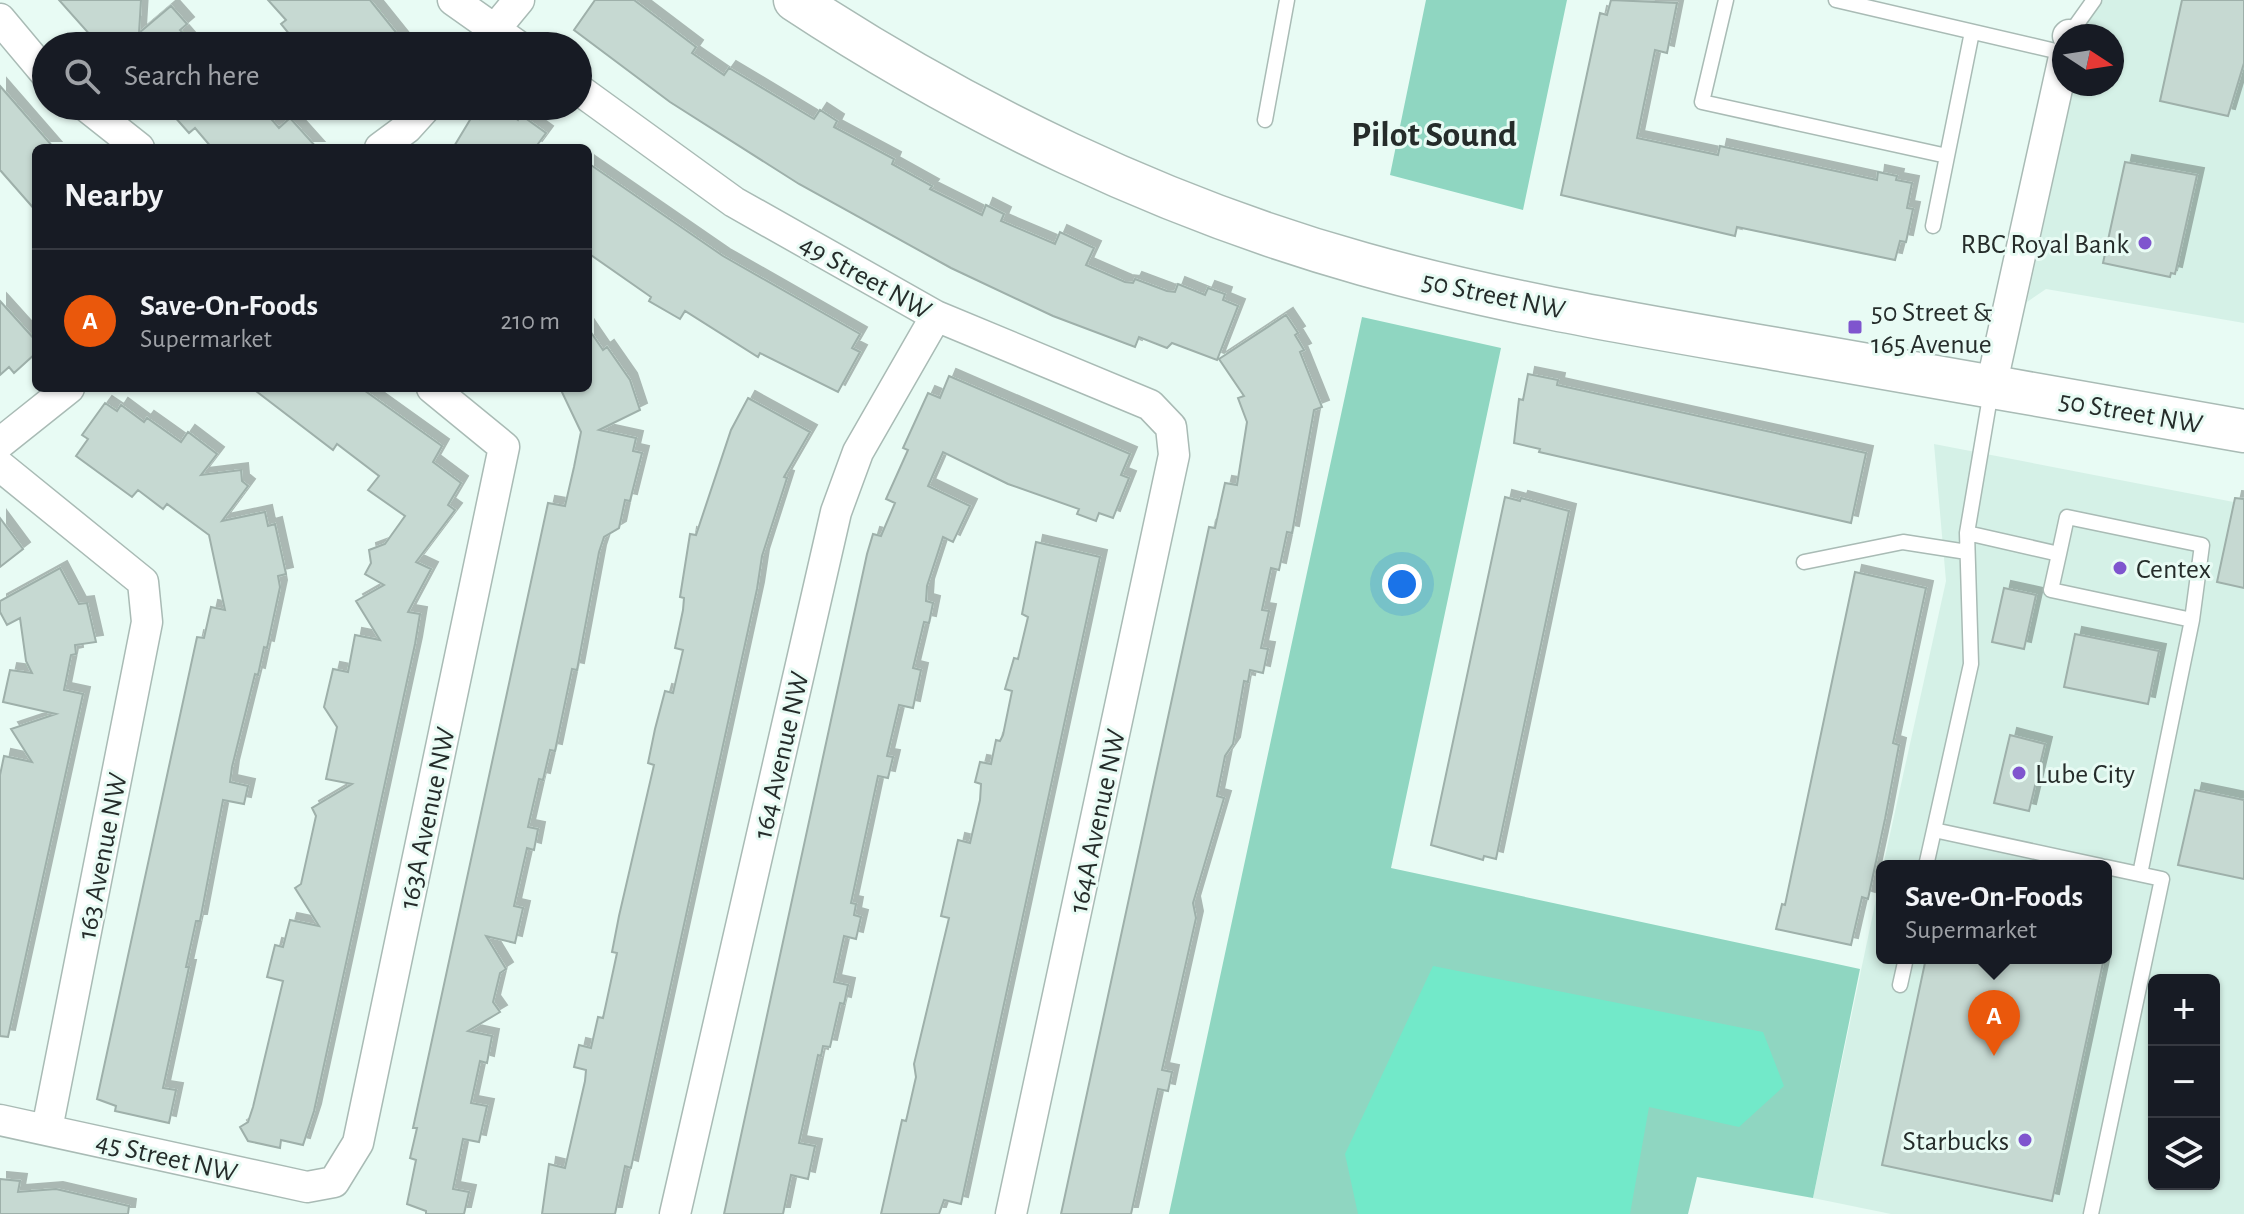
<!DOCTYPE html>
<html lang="en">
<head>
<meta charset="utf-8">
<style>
  :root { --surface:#171b24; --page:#242831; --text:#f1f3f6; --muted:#9ea1a6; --line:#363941; --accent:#ea580c }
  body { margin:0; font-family:"Alegreya Sans",sans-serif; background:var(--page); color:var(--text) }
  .controls { position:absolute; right:24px; bottom:24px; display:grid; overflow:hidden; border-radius:12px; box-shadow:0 2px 6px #0004 }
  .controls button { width:72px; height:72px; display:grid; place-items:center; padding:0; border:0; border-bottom:2px solid var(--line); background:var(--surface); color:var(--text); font:40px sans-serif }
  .compass { position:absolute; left:2052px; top:24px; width:72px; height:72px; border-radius:50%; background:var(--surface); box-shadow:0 2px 6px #0004; rotate:102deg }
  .you { position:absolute; left:1402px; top:584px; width:28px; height:28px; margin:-20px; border:6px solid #fff; border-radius:50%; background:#1a73e8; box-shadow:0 0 0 12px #1a73e833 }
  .badge { display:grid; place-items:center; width:52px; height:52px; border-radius:50%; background:var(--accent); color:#fff; font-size:26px; font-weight:700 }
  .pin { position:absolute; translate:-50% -66px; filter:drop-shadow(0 2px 4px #0008) }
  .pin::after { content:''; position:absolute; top:42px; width:28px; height:24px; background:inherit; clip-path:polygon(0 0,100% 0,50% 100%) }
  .popup { position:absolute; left:1876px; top:860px; width:236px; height:104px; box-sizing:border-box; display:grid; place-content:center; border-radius:12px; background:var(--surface); filter:drop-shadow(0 2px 6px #0005); font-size:26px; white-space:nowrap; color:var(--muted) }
  .popup b { font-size:30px; color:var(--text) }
  .popup::after { content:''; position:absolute; left:50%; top:100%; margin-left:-16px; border:16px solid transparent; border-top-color:var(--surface) }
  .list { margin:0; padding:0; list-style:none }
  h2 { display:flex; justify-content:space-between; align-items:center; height:104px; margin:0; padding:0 32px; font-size:34px }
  h2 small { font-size:26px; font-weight:400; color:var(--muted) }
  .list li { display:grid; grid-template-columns:52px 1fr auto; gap:24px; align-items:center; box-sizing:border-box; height:144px; padding:0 32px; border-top:2px solid var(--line) }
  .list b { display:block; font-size:30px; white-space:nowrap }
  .list p { margin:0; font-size:26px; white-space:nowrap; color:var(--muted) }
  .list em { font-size:26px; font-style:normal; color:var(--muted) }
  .icon { flex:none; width:44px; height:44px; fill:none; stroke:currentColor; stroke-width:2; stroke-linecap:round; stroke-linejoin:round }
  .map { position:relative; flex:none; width:2244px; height:1214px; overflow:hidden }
  .search { position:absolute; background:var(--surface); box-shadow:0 2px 6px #0004; left:32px; top:32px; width:560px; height:88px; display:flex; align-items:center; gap:20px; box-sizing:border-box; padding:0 28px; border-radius:44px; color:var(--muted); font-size:30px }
  .panel { position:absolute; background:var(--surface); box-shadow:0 2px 6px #0004; left:32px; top:144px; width:560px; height:248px; border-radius:12px }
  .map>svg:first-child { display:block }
  .built { fill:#d5f1e7; fill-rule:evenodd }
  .green { fill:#8fd6c1 }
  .water { fill:#72e9c9 }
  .building { fill:#c6d9d2; stroke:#9eb0aa; stroke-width:2; filter:url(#shadow) }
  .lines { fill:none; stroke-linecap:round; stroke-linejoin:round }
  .lane-casing { stroke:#a9bbb5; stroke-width:17 }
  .street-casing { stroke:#a9bbb5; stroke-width:33 }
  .secondary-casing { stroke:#a9bbb5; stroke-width:45 }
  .lane { stroke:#fff; stroke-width:14 }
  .street { stroke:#fff; stroke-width:30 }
  .secondary { stroke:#fff; stroke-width:42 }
  .poi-dot { fill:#7f55ce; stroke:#e8fbf4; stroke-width:3 }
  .labels { text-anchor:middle; stroke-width:6; stroke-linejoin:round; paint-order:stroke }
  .poi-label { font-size:28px; fill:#252c2a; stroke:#e8fbf4; text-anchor:start }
  .street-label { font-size:28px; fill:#252c2a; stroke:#e8fbf4 }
  .district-label { font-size:36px; font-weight:bold; fill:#252c2a; stroke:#e8fbf4 }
</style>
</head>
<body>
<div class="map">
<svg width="2244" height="1214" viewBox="0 0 2244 1214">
  <defs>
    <filter id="shadow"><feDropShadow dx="7" dy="-7" stdDeviation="0" flood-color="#0004"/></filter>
  </defs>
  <rect width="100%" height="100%" fill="#e8fbf4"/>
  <path class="built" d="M2092 0H2244V323L2046 289 2027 302 2074 84H2112V36H2085Z
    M1934 444 2244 504V1214H1891L1813 1198 1882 871V958H2106V866H1883L1946 581ZM2154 980H2214V1184H2154Z"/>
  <path class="green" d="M1426 0H1567L1523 210 1390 175Z
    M1362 317 1501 348 1391 868 1860 969 1813 1198 1697 1177 1688 1214H1169Z"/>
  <path class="water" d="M1433 966 1763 1032 1784 1086 1739 1127 1649 1107 1630 1214H1358L1345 1154Z"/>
  <path class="building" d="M59 0H141L139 33 171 6 187 24 180 30 194 46H100Z
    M268 0H370L407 46H299L281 24 286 20Z
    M595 0H634L696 47 692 53 724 75 729 68 814 119 820 110 837 121 834 127 894 159 892 164 932 186 930 189 982 215 986 205 1004 214 1001 221 1055 244 1060 232 1094 248 1086 265 1125 282 1133 283 1135 279 1167 291 1175 292 1178 284 1205 295 1208 288 1225 294 1223 300 1238 306 1217 360 1172 343 1167 348 1139 337 1135 347 1053 316 951 268 799 184 670 102 574 30Z
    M1611 0 1677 3 1667 53 1655 50 1637 138 1718 155 1720 146 1877 180 1878 172 1897 176 1896 180 1912 183 1907 208 1913 209 1906 242 1900 241 1895 260 1737 227 1735 236 1561 195 1600 13 1607 15Z
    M2182 0H2244V63L2228 116 2160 101Z
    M0 86 54 148H36V211L0 170Z
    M165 106H260L279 128 290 118 317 148H212L195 128 189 133Z
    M489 106H500L518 120 521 115 546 133 535 148H453L473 115 479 119Z
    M2125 162 2197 175 2175 274 2171 273 2170 277 2103 263Z
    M588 163 723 256 860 334 852 348 860 352 838 392 760 353 758 357 685 311 680 319 649 301 651 297 588 253Z
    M0 301 36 341V353L14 373 9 367 0 375Z
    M1286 315 1298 333 1295 335 1304 350 1300 352 1322 407 1314 410 1292 533 1287 532 1279 570 1271 568 1262 610 1269 611 1261 648 1268 649 1263 673 1250 670 1248 682 1244 681 1233 744 1225 756 1217 796 1224 798 1193 903 1196 918 1162 1070 1172 1072 1168 1091 1158 1089 1131 1214H1061L1209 527 1215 528 1225 483 1237 485 1247 422 1238 398 1244 396 1219 359Z
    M588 328 603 350 607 347 630 380 640 410 599 430 636 438 633 451 642 453 630 501 625 500 619 528 604 537 599 552 577 670 572 669 555 751 550 750 543 780 539 779 528 827 538 829 534 850 527 848 514 906 523 908 515 943 486 936 506 969 500 973 493 1002 500 1012 468 1031 492 1036 487 1063 480 1061 471 1103 487 1106 479 1142 463 1139 453 1189 469 1192 464 1214H426V1211L407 1204 416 1160 410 1158 417 1128H413L548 503 565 506 574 467 581 432 560 388H588Z
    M1528 374 1558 380 1557 385 1866 453 1851 523 1539 452 1540 449 1514 443 1519 399 1523 400Z
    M949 376 1130 454 1121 475 1129 478 1113 518 1099 513 1096 521 1077 514 1079 509 1008 484 943 452 928 486 970 506 953 542 943 537 927 586 926 601 933 603 929 623 924 622 913 668 921 670 913 708 899 705 887 756 893 757 888 778 878 776 851 903 856 904 854 915 861 917 856 939 844 936 834 982 848 985 844 1004 840 1003 830 1047 823 1046 821 1056 818 1055 799 1143 815 1146 808 1179 791 1175 783 1214H724L867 554 873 534 881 536 895 503 886 499 908 450 903 448 928 393 940 398Z
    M252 388H361L442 446 433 462 461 483 448 505 455 510 416 562 431 569 408 612 420 614 415 644 314 1111 303 1145 281 1140 280 1148 248 1141 240 1127 248 1122 253 1107 283 981 267 977 275 945 283 947 290 920 319 926 295 888 301 884 316 816 312 808 352 784 326 779 337 727 324 707 333 669 348 672 355 635 380 640 356 601 384 585 365 574 371 563 369 550 385 544 405 516 368 490 379 476 337 444 333 450Z
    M748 398 810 432 784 477 787 478 762 556 757 589 631 1168 625 1166 615 1214H542L549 1164 565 1168 585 1081 586 1070 574 1067 579 1045 591 1048 598 1017 603 1018 617 953 612 952 619 916 654 765 648 763 655 729 665 691 673 693 683 650 675 648 683 610 684 598 680 597 690 534 696 535 731 430Z
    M105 403 117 411 121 405 144 422 147 418 181 442 188 432 217 454 201 475 241 470 242 481 248 486 222 521 265 512 268 526 275 524 286 574 278 576 280 587 267 648 264 647 258 675 255 674 232 767 230 782 248 786 244 804 223 800 200 921H196L186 967H189L163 1088 176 1090 169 1123 115 1111 116 1106 97 1099 197 637 204 638 211 607 225 610 209 535 167 504 163 509 138 490 132 497 76 456 88 439 82 435Z
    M1505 497 1520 501 1521 498 1569 511 1496 859 1484 856 1483 860 1431 845Z
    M2235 498 2244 499V588L2217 582Z
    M0 518 23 549 0 567Z
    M1036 542 1100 557 961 1204 944 1200 939 1214H881L902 1120 906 1121 916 1077 914 1064 949 918 941 916 958 840 970 843 980 800 981 784 975 782 980 762 991 764 996 740 1000 741 1003 735 1012 691 1005 689 1014 658 1018 659 1028 617 1022 614Z
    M60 568 79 604 87 603 96 642 75 645 76 654 71 655 64 690 83 694 8 1037 0 1036V775L4 756 32 762 11 729 56 714 3 702 10 670 32 673 26 661 20 618 7 625 0 612V601Z
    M1855 572 1926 588 1893 743 1899 745 1885 819 1868 899 1862 897 1851 945 1776 929 1782 904 1785 905Z
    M2004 588 2036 595 2024 649 1992 642Z
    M2075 634 2159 651 2148 704 2064 687Z
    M2010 735 2045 744 2029 811 1994 803Z
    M2195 790 2244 800V879L2178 865Z
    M1926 958H2104L2052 1201 1882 1165Z
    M0 1179 20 1181 18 1192 56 1189 129 1206 128 1214H0Z"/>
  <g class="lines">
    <defs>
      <path id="lane" d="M1726 0 1702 102 1947 156
        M1836 0 2064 53
        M2069 35 2094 0
        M1265 120 1287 0
        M1933 226 1972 32
        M1967 533 2059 554 2067 517 2202 545 2192 620 2140 874
        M2059 554 2051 590 2192 620
        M1804 562 1903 542 1967 552
        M1934 830 2101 866
        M1926 866 1971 664 1967 533 1991 391
        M1900 985 1906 958
        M2091 1214 2162 879 2106 867"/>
      <path id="street" d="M453 0 518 46
        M0 19 46 74
        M2068 36 2069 35
        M481 46 519 0
        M578 89 734 202 936 316 1150 405 1171 427 1174 455 1011 1214
        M86 106 139 148
        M380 148 407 128 427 106
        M1991 387 2064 57
        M0 443 69 388
        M0 466 143 582 147 622 47 1129
        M0 1120 307 1187 334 1182 358 1143 504 447 432 388
        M675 1214 836 512 858 452 936 316"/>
      <path id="secondary" d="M795 0C968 114 1163 208 1363 264 1498 302 1638 325 1776 349 1932 376 2088 404 2244 431"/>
    </defs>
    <use href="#lane" class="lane-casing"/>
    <use href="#street" class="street-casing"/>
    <use href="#secondary" class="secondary-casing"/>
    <use href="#lane" class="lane"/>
    <use href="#street" class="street"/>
    <use href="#secondary" class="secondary"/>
  </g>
  <g class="poi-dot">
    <circle cx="2145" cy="243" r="8"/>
    <rect x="1847" y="319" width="16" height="16" rx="4"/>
    <circle cx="2120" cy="568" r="8"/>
    <circle cx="2019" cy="773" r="8"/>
    <circle cx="2025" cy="1140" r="8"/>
  </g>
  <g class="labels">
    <g class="poi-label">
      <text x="2129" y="253" text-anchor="end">RBC Royal Bank</text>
      <text x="1871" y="321">50 Street &amp;<tspan x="1871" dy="32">165 Avenue</tspan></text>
      <text x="2136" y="578">Centex</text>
      <text x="2035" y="783">Lube City</text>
      <text x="2009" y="1150" text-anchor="end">Starbucks</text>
    </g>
    <g class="street-label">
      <text transform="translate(866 276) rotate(29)" y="10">49 Street NW</text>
      <text transform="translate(1494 294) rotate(12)" y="10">50 Street NW</text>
      <text transform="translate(2131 411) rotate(10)" y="10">50 Street NW</text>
      <text transform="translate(780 755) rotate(-77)" y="10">164 Avenue NW</text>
      <text transform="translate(426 818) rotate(-78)" y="10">163A Avenue NW</text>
      <text transform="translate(1096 821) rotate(-78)" y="10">164A Avenue NW</text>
      <text transform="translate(101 856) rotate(-79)" y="10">163 Avenue NW</text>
      <text transform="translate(167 1156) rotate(13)" y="10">45 Street NW</text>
    </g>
    <g class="district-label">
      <text x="1434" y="146">Pilot Sound</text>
    </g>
  </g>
</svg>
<div class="controls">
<button>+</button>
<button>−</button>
<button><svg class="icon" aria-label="layers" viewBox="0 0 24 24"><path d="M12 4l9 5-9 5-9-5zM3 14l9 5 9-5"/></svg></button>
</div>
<svg class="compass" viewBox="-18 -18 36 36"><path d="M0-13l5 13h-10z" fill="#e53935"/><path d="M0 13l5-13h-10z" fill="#9ea1a6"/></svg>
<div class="you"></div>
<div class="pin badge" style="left:1994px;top:1056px">A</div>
<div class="popup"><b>Save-On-Foods</b>Supermarket</div>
<div class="search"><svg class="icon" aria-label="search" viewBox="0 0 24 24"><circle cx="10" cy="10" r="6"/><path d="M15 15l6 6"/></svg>Search here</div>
<section class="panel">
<h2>Nearby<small></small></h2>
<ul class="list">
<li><span class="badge">A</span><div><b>Save-On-Foods</b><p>Supermarket</p></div><em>210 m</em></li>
</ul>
</section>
</div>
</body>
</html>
